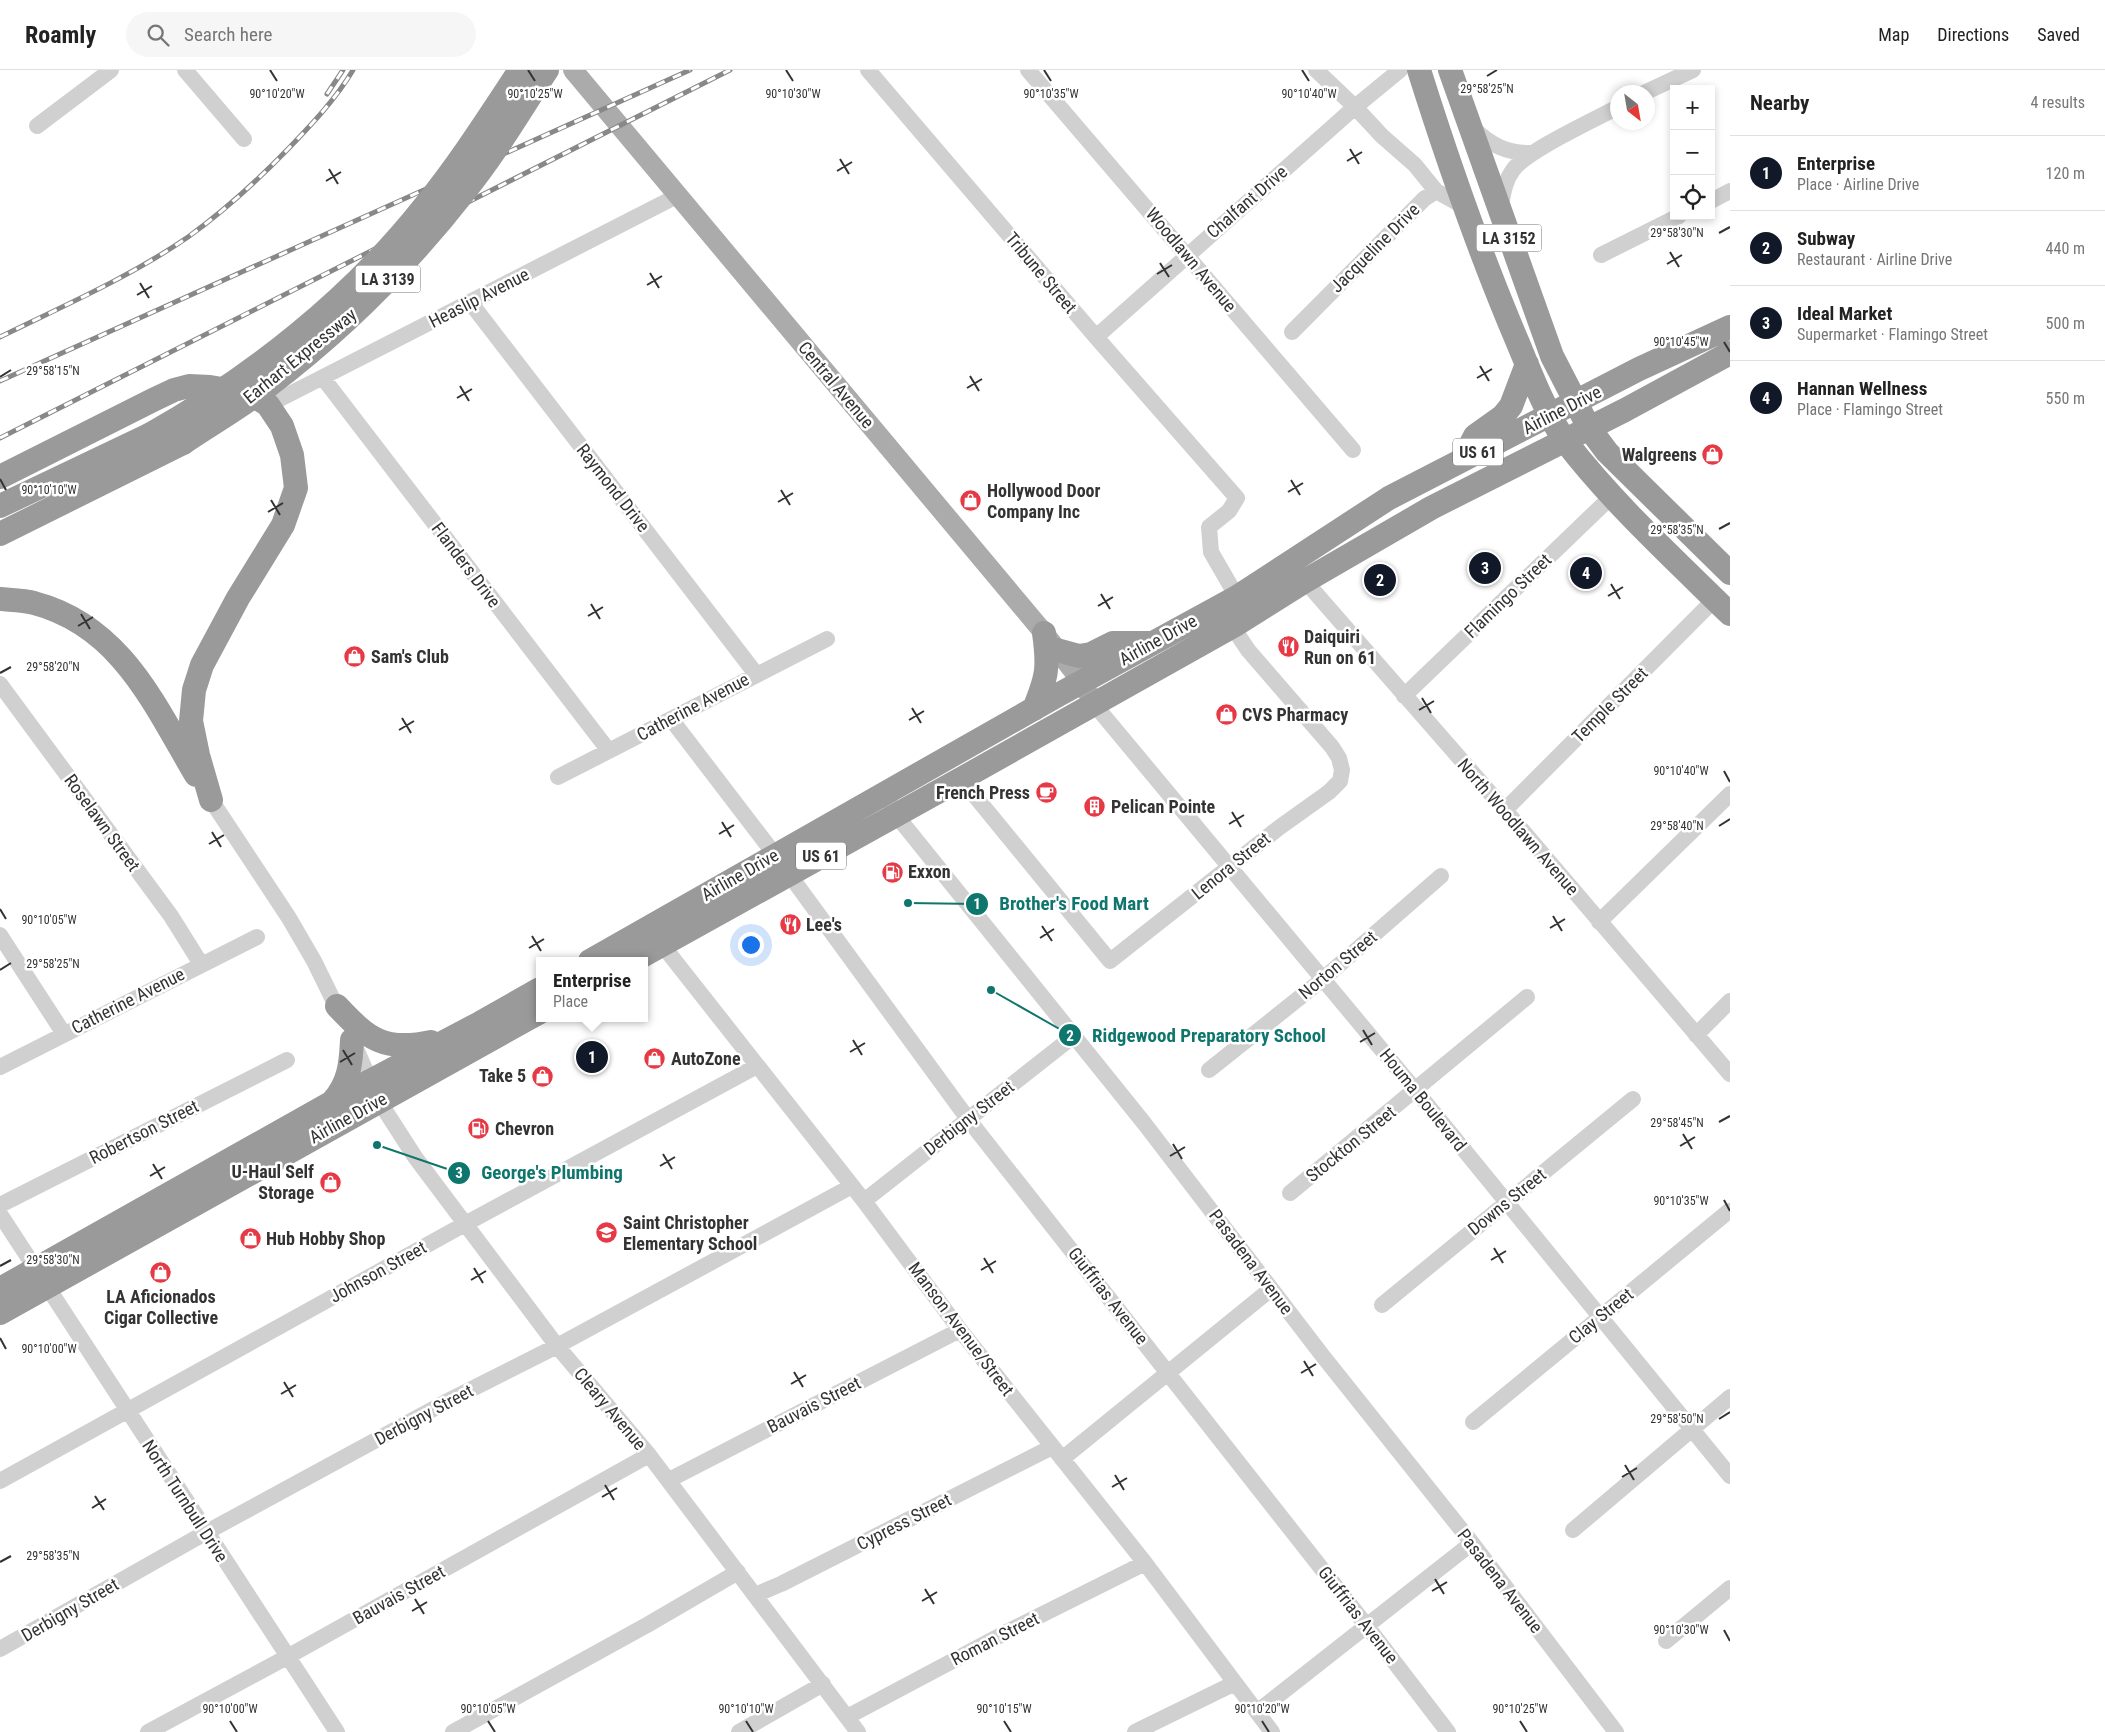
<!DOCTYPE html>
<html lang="en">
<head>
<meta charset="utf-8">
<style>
  :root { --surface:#fff; --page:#f6f6f6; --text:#222; --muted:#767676; --line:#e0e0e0; --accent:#111827 }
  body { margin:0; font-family:"Roboto Condensed",sans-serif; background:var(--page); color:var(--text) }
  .controls { position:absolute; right:15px; top:15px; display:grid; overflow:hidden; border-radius:0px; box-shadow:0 2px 8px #0003 }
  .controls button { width:45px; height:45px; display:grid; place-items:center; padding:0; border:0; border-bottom:1px solid var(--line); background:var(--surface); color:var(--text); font:25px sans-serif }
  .compass { position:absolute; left:1610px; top:15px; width:45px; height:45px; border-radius:50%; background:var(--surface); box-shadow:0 2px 8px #0003; rotate:149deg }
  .you { position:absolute; left:750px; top:874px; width:18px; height:18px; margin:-12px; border:4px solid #fff; border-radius:50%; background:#1a73e8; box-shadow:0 0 0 8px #1a73e833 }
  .badge { display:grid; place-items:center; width:32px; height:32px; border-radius:50%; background:var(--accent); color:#fff; font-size:16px; font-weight:700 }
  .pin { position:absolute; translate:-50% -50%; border:2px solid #fff; box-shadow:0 1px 5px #0006 }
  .popup { position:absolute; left:536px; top:887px; width:112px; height:65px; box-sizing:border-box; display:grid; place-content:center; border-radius:0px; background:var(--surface); filter:drop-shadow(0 1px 4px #0005); font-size:16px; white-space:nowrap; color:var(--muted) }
  .popup b { font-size:19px; color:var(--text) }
  .popup::after { content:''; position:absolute; left:50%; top:100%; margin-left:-10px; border:10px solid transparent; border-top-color:var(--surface) }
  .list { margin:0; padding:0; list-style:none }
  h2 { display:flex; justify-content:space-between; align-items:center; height:65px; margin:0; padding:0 20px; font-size:21px }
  h2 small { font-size:16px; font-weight:400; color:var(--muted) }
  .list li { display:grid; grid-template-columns:32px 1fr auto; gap:15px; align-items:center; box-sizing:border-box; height:75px; padding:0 20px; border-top:1px solid var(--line) }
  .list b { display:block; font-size:19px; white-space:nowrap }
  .list p { margin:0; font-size:16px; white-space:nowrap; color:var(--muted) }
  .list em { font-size:16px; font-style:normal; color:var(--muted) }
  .icon { flex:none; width:28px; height:28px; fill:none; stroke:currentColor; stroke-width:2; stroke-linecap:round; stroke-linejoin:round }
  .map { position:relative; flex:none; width:1730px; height:1662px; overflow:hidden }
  header { display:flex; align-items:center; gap:30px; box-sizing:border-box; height:70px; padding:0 25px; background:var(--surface); border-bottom:1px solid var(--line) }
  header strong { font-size:24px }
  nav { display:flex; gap:28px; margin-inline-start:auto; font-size:18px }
  .search { width:350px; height:45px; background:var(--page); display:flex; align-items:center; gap:12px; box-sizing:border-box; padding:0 18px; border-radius:28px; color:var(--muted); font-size:19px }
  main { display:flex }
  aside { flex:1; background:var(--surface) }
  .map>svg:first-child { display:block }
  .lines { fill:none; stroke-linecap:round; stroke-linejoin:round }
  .minor { stroke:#d0d0d0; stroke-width:16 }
  .major { stroke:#ababab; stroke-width:20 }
  .highway { stroke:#9a9a9a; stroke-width:24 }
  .rail-casing { stroke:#888; stroke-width:5 }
  .rail { stroke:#fff; stroke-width:3; stroke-dasharray:9; stroke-linecap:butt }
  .highway-bridge { stroke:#9a9a9a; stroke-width:24 }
  .ticks { fill:none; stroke:#333; stroke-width:2 }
  .labels { text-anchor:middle; stroke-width:5; stroke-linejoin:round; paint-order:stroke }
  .shield { fill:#fff; stroke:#707070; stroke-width:1 }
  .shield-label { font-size:16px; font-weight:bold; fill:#333 }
  .street-label { font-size:18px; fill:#333; stroke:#fff }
  .poi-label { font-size:18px; font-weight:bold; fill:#333; stroke:#fff; text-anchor:start }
  .ticks-label { font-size:12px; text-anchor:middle; fill:#333; stroke:#fff; stroke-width:5; stroke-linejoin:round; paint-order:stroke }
  .leader { fill:none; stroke:#0f766e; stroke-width:2 }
  .callout-dot { fill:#0f766e; stroke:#fff; stroke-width:2 }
  .mark-label { font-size:15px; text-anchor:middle; font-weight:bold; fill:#fff }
  .callout-label { font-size:19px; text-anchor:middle; font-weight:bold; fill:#0f766e; stroke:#fff; stroke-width:5; stroke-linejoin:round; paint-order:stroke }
</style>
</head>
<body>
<header>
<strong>Roamly</strong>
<div class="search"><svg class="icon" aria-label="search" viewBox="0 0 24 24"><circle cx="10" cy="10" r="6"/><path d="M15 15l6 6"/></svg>Search here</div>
<nav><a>Map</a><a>Directions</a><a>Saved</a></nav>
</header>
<main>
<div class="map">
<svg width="1730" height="1662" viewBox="0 0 1730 1662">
  <rect width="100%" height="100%" fill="#fff"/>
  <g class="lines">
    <path class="minor" d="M185 0 244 69
      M868 0 1096 267 1237 428 1229 441 1209 457 1211 482 1237 527
      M1028 0 1353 380
      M1316 0 1355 37 1382 66 1415 95 1436 121
      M1646 22 1693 0
      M37 56 111 0
      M1473 58C1490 75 1508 84 1533 83
      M1711 131 1730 121
      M1500 140C1503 126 1504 112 1513 100 1526 81 1594 50 1618 37
      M1601 185 1679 146
      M470 232 756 604
      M1292 262 1424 129 1436 121 1465 137
      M1096 267 1355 37 1400 0
      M323 308 609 681
      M280 329 677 126
      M1305 511 1505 740 1730 1004
      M0 614 171 846 201 894
      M1404 626 1612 426
      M1094 634 1416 1021 1730 1406
      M671 649 775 785 968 1049 1366 1555 1448 1662
      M558 707 827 569
      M961 709 1110 891 1280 757 1329 722 1340 711 1342 700 1339 688 1332 677 1248 580 1238 565 1235 555
      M884 723 896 745 1144 1053 1322 1285 1472 1473 1616 1662
      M211 730 289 848 314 891 340 944
      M1505 740 1715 529
      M1599 852 1730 724
      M0 865 64 964
      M656 867 864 1131 960 1260 1145 1493 1272 1662
      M1696 965 1730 931
      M354 974 379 1031 415 1087 557 1276 649 1385 858 1662
      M0 997 257 867
      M1209 1000 1323 909 1441 806
      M1290 1123 1527 927
      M864 1131 1075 965
      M0 1135 287 990
      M0 1144 337 1662
      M1382 1235 1633 1029
      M1473 1352 1729 1141
      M1062 1389 1271 1219
      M669 1410 960 1260
      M0 1411 465 1154 757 996
      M1573 1460 1730 1327
      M755 1525 781 1514 1052 1377
      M1666 1571 1730 1518
      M0 1579 205 1463 446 1332 557 1276 852 1116
      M1257 1642 1472 1473
      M847 1647 1005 1563 1145 1493
      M148 1662 287 1587 649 1385
      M453 1662 647 1555 738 1502
      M739 1662 823 1614
      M1135 1662 1235 1613"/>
    <path class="major" d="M573 0 1044 563 1082 612 1094 634"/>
    <path class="highway" d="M1419 0C1448 92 1480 184 1518 273 1530 302 1548 348 1566 372 1613 433 1674 489 1730 544
      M1450 0 1552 286 1589 358 1607 382 1730 503
      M1463 389 1475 366 1503 346 1511 336 1527 294
      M0 407 153 330 174 320 189 316 210 317 251 324 268 335 282 356 292 385 296 418 283 455 238 528 202 595 194 620 191 651 198 685 211 730
      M0 436 151 364
      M0 464 183 373
      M0 529C11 530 24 530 34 533 121 556 154 634 196 705
      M1057 580 1079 586 1091 584 1113 573H1149
      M1034 639C1047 607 1049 598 1044 563
      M590 891 1058 625 1237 527 1389 428 1639 299 1730 257
      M633 891 961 709 1235 555 1305 511 1431 438 1625 340 1730 283
      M337 936C368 969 384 982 431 972
      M333 1031C349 1013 351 994 352 970
      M0 1219 370 1011 480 953 540 919
      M0 1243 540 942"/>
    <defs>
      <path id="rail" d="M327 24 343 0
        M0 267C63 236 130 207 188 167 224 141 257 111 288 79 311 55 336 29 353 0
        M0 311 690 0
        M0 368 730 0"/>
    </defs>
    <use href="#rail" class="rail-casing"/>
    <use href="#rail" class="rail"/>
    <path class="highway-bridge" d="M151 364C253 307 351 229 424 137 459 94 489 47 520 0
      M183 373C211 354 241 337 268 316 342 260 407 195 464 122 495 84 520 41 547 0"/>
  </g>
  <path class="ticks" d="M270 0 277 11M528 0 535 11M786 0 793 11M1044 0 1051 11M1302 0 1309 11M1487 6 1497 0M1350 79 1359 94M840 89 849 104M1347 91 1362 82M329 99 338 114M837 101 852 92M326 111 341 102M1719 163 1730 157M1670 182 1679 197M1160 193 1169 207M1667 194 1682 185M650 203 659 218M1157 204 1172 195M140 213 149 228M647 215 662 206M137 225 152 216M1724 272 1730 282M1480 296 1489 311M970 306 979 321M0 307 11 300M1477 308 1492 299M460 316 469 331M967 318 982 309M457 328 472 319M0 409 6 420M1291 410 1300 425M781 420 790 435M1288 422 1303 413M271 430 280 445M778 432 793 423M268 442 283 433M1719 459 1730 453M1611 514 1620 529M1101 524 1110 539M1608 526 1623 517M591 534 600 549M1098 536 1113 527M81 544 90 559M588 546 603 537M78 556 93 547M0 603 11 597M1422 628 1431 643M912 638 921 653M1419 640 1434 631M402 648 411 663M909 650 924 641M399 660 414 651M1724 701 1730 712M1232 742 1241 757M722 752 731 767M1229 754 1244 745M1719 756 1730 749M212 762 221 777M719 764 734 755M209 774 224 765M0 839 6 849M1553 846 1562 861M1042 856 1052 871M1550 858 1565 849M532 866 541 881M1040 868 1054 859M529 878 544 869M0 900 11 893M1363 960 1372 975M853 970 862 985M1360 972 1375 963M343 980 352 995M850 982 865 973M340 992 355 983M1719 1052 1730 1046M1683 1064 1692 1079M1173 1074 1182 1089M1680 1076 1695 1067M663 1084 672 1099M1170 1086 1185 1077M153 1094 162 1109M660 1096 675 1087M150 1106 165 1097M1724 1130 1730 1141M1494 1178 1503 1193M984 1188 993 1203M1491 1190 1506 1181M0 1196 11 1190M474 1198 483 1213M981 1200 996 1191M471 1210 486 1201M0 1268 6 1279M1304 1291 1313 1306M794 1302 803 1317M1301 1303 1316 1294M284 1312 293 1327M791 1314 806 1305M281 1324 296 1315M1719 1349 1730 1342M1625 1395 1634 1410M1115 1405 1124 1420M1622 1407 1637 1398M605 1415 614 1430M1112 1417 1127 1408M95 1426 104 1440M602 1427 617 1418M92 1438 106 1429M0 1492 11 1486M1435 1509 1444 1524M925 1519 934 1534M1432 1521 1447 1512M415 1529 424 1544M922 1531 937 1522M412 1541 427 1532M1724 1560 1730 1571M230 1651 237 1662M488 1651 495 1662M746 1651 753 1662M1004 1651 1011 1662M1262 1651 1269 1662M1520 1651 1527 1662"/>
  <defs>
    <symbol id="shop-disc" viewBox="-11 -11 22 22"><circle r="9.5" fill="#e63946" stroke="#fff"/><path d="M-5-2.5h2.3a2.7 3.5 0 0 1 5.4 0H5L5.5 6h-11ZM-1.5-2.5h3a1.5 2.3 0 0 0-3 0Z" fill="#fff"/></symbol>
    <symbol id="restaurant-disc" viewBox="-11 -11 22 22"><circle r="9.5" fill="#e63946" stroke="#fff"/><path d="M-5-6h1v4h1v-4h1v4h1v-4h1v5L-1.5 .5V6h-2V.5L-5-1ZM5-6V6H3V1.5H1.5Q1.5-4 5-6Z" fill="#fff"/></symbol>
    <symbol id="cafe-disc" viewBox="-11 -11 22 22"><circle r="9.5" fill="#e63946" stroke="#fff"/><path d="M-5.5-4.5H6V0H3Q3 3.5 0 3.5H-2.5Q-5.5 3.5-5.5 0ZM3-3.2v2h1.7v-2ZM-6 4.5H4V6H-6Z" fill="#fff"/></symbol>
    <symbol id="building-disc" viewBox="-11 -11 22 22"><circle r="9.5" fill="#e63946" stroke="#fff"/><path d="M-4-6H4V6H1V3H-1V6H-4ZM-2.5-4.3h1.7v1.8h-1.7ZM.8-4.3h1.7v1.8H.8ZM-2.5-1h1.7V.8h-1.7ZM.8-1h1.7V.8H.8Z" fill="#fff"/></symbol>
    <symbol id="fuel-disc" viewBox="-11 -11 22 22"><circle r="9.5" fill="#e63946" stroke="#fff"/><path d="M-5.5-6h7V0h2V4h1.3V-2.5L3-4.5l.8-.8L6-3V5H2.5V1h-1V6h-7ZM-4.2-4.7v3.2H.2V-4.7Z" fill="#fff"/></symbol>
    <symbol id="school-disc" viewBox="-11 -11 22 22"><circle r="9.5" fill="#e63946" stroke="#fff"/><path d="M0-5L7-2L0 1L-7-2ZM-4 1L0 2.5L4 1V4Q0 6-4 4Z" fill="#fff"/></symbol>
  </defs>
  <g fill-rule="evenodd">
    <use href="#shop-disc" x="1700" y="372" width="25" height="25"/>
    <use href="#shop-disc" x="958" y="418" width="25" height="25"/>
    <use href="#restaurant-disc" x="1276" y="564" width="25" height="25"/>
    <use href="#shop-disc" x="342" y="574" width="25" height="25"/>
    <use href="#shop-disc" x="1214" y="632" width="25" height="25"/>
    <use href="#cafe-disc" x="1034" y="710" width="25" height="25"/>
    <use href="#building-disc" x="1082" y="724" width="25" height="25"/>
    <use href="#fuel-disc" x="880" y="790" width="25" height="25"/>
    <use href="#restaurant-disc" x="778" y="842" width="25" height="25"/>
    <use href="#shop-disc" x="642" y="976" width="25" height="25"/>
    <use href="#shop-disc" x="530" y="994" width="25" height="25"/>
    <use href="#fuel-disc" x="466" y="1046" width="25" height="25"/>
    <use href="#shop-disc" x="318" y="1100" width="25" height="25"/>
    <use href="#school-disc" x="594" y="1150" width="25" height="25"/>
    <use href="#shop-disc" x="238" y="1156" width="25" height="25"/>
    <use href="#shop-disc" x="148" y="1190" width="25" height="25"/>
  </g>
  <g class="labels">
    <g class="shield">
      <rect x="1476.5" y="154.5" width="65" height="27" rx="4"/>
      <rect x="355.5" y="195.5" width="65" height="27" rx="4"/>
      <rect x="1453" y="368.5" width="50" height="27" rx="4"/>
      <rect x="796" y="772.5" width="50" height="27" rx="4"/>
    </g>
    <g class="shield-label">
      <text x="1509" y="174">LA 3152</text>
      <text x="388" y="215">LA 3139</text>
      <text x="1478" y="388">US 61</text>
      <text x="821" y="792">US 61</text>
    </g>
    <g class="street-label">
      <text transform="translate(1247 132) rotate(-41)" y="6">Chalfant Drive</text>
      <text transform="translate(1375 178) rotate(-45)" y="6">Jacqueline Drive</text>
      <text transform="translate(1191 190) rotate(50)" y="6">Woodlawn Avenue</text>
      <text transform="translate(1041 203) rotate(50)" y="6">Tribune Street</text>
      <text transform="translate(479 228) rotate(-27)" y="6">Heaslip Avenue</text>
      <text transform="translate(300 286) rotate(-39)" y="6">Earhart Expressway</text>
      <text transform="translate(836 315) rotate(50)" y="6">Central Avenue</text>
      <text transform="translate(1562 340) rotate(-27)" y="6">Airline Drive</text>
      <text transform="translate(613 418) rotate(52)" y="6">Raymond Drive</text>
      <text transform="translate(466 495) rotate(53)" y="6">Flanders Drive</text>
      <text transform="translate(1508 526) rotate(-44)" y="6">Flamingo Street</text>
      <text transform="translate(1158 570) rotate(-29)" y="6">Airline Drive</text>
      <text transform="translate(1610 635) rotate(-45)" y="6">Temple Street</text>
      <text transform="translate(693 637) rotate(-28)" y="6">Catherine Avenue</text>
      <text transform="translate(102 753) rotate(54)" y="6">Roselawn Street</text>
      <text transform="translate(1518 757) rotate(49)" y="6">North Woodlawn Avenue</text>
      <text transform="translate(1231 796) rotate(-39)" y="6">Lenora Street</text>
      <text transform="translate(740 805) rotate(-30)" y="6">Airline Drive</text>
      <text transform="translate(1338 895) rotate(-40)" y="6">Norton Street</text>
      <text transform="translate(128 931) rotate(-27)" y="6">Catherine Avenue</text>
      <text transform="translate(1423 1030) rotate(51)" y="6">Houma Boulevard</text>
      <text transform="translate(348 1048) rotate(-29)" y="6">Airline Drive</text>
      <text transform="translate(969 1048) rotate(-38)" y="6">Derbigny Street</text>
      <text transform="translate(144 1062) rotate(-27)" y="6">Robertson Street</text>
      <text transform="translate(1351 1074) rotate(-39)" y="6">Stockton Street</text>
      <text transform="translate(1507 1132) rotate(-39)" y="6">Downs Street</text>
      <text transform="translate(1251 1192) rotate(53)" y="6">Pasadena Avenue</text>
      <text transform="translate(378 1202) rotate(-29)" y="6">Johnson Street</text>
      <text transform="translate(1108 1226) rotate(52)" y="6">Giuffrias Avenue</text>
      <text transform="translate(1601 1246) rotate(-39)" y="6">Clay Street</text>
      <text transform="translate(961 1259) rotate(53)" y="6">Manson Avenue/Street</text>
      <text transform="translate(814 1335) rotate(-27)" y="6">Bauvais Street</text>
      <text transform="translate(610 1339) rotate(50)" y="6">Cleary Avenue</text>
      <text transform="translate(424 1345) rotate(-28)" y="6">Derbigny Street</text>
      <text transform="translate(185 1431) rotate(57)" y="6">North Turnbull Drive</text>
      <text transform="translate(904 1452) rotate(-27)" y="6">Cypress Street</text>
      <text transform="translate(1500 1511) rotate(52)" y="6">Pasadena Avenue</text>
      <text transform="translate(399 1525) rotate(-29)" y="6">Bauvais Street</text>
      <text transform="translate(70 1540) rotate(-30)" y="6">Derbigny Street</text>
      <text transform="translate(1358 1545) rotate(52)" y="6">Giuffrias Avenue</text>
      <text transform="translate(995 1569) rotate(-27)" y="6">Roman Street</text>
    </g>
    <g class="poi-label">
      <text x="1697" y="391" text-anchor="end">Walgreens</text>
      <text x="987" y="427">Hollywood Door<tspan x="987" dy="21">Company Inc</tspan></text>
      <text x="1304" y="573">Daiquiri<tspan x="1304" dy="21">Run on 61</tspan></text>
      <text x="371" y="593">Sam's Club</text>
      <text x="1242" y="651">CVS Pharmacy</text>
      <text x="1030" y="729" text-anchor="end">French Press</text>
      <text x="1111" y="743">Pelican Pointe</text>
      <text x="908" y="808">Exxon</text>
      <text x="806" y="861">Lee's</text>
      <text x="671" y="995">AutoZone</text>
      <text x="526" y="1012" text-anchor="end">Take 5</text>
      <text x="495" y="1065">Chevron</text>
      <text x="314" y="1108" text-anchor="end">U-Haul Self<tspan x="314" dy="21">Storage</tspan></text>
      <text x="623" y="1159">Saint Christopher<tspan x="623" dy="21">Elementary School</tspan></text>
      <text x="266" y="1175">Hub Hobby Shop</text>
      <text x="161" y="1233" text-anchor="middle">LA Aficionados<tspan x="161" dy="21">Cigar Collective</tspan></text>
    </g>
  </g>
  <g class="ticks-label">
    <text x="1487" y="23">29°58'25"N</text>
    <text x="277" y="28">90°10'20"W</text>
    <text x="535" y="28">90°10'25"W</text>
    <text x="793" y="28">90°10'30"W</text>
    <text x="1051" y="28">90°10'35"W</text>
    <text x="1309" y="28">90°10'40"W</text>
    <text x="1677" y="167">29°58'30"N</text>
    <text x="1681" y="276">90°10'45"W</text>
    <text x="53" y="305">29°58'15"N</text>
    <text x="49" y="424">90°10'10"W</text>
    <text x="1677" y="464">29°58'35"N</text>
    <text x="53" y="601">29°58'20"N</text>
    <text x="1681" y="705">90°10'40"W</text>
    <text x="1677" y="760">29°58'40"N</text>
    <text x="49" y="854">90°10'05"W</text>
    <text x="53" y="898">29°58'25"N</text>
    <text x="1677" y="1057">29°58'45"N</text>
    <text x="1681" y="1135">90°10'35"W</text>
    <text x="53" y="1194">29°58'30"N</text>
    <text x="49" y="1283">90°10'00"W</text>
    <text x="1677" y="1353">29°58'50"N</text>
    <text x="53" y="1490">29°58'35"N</text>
    <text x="1681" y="1564">90°10'30"W</text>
    <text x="230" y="1643">90°10'00"W</text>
    <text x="488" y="1643">90°10'05"W</text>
    <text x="746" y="1643">90°10'10"W</text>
    <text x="1004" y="1643">90°10'15"W</text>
    <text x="1262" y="1643">90°10'20"W</text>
    <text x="1520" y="1643">90°10'25"W</text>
  </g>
  <path class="leader" d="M908 833L977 834M991 920L1070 965M377 1075L459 1103"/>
  <g class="callout-dot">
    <circle cx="908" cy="833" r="5"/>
    <circle cx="991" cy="920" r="5"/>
    <circle cx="377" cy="1075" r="5"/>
    <circle cx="977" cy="834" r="12"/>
    <circle cx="1070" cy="965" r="12"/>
    <circle cx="459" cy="1103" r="12"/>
  </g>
  <g class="mark-label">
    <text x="977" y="839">1</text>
    <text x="1070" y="971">2</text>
    <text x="459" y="1108">3</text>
  </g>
  <g class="callout-label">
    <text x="1074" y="840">Brother's Food Mart</text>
    <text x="1209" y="972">Ridgewood Preparatory School</text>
    <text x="552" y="1109">George's Plumbing</text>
  </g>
</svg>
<div class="controls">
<button>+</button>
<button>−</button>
<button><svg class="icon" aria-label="locate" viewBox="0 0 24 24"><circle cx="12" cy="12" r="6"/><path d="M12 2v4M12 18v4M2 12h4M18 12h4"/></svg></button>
</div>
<svg class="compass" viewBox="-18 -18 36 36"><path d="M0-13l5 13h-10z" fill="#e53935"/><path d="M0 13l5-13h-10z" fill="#767676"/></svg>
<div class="you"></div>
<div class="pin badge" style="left:592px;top:987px">1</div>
<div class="popup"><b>Enterprise</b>Place</div>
<div class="pin badge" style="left:1380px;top:510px">2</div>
<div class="pin badge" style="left:1485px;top:498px">3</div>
<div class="pin badge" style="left:1586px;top:503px">4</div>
</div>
<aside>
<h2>Nearby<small>4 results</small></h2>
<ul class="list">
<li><span class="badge">1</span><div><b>Enterprise</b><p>Place · Airline Drive</p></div><em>120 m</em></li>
<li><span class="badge">2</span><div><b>Subway</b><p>Restaurant · Airline Drive</p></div><em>440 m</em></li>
<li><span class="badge">3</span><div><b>Ideal Market</b><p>Supermarket · Flamingo Street</p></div><em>500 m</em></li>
<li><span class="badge">4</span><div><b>Hannan Wellness</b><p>Place · Flamingo Street</p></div><em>550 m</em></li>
</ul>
</aside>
</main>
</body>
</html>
